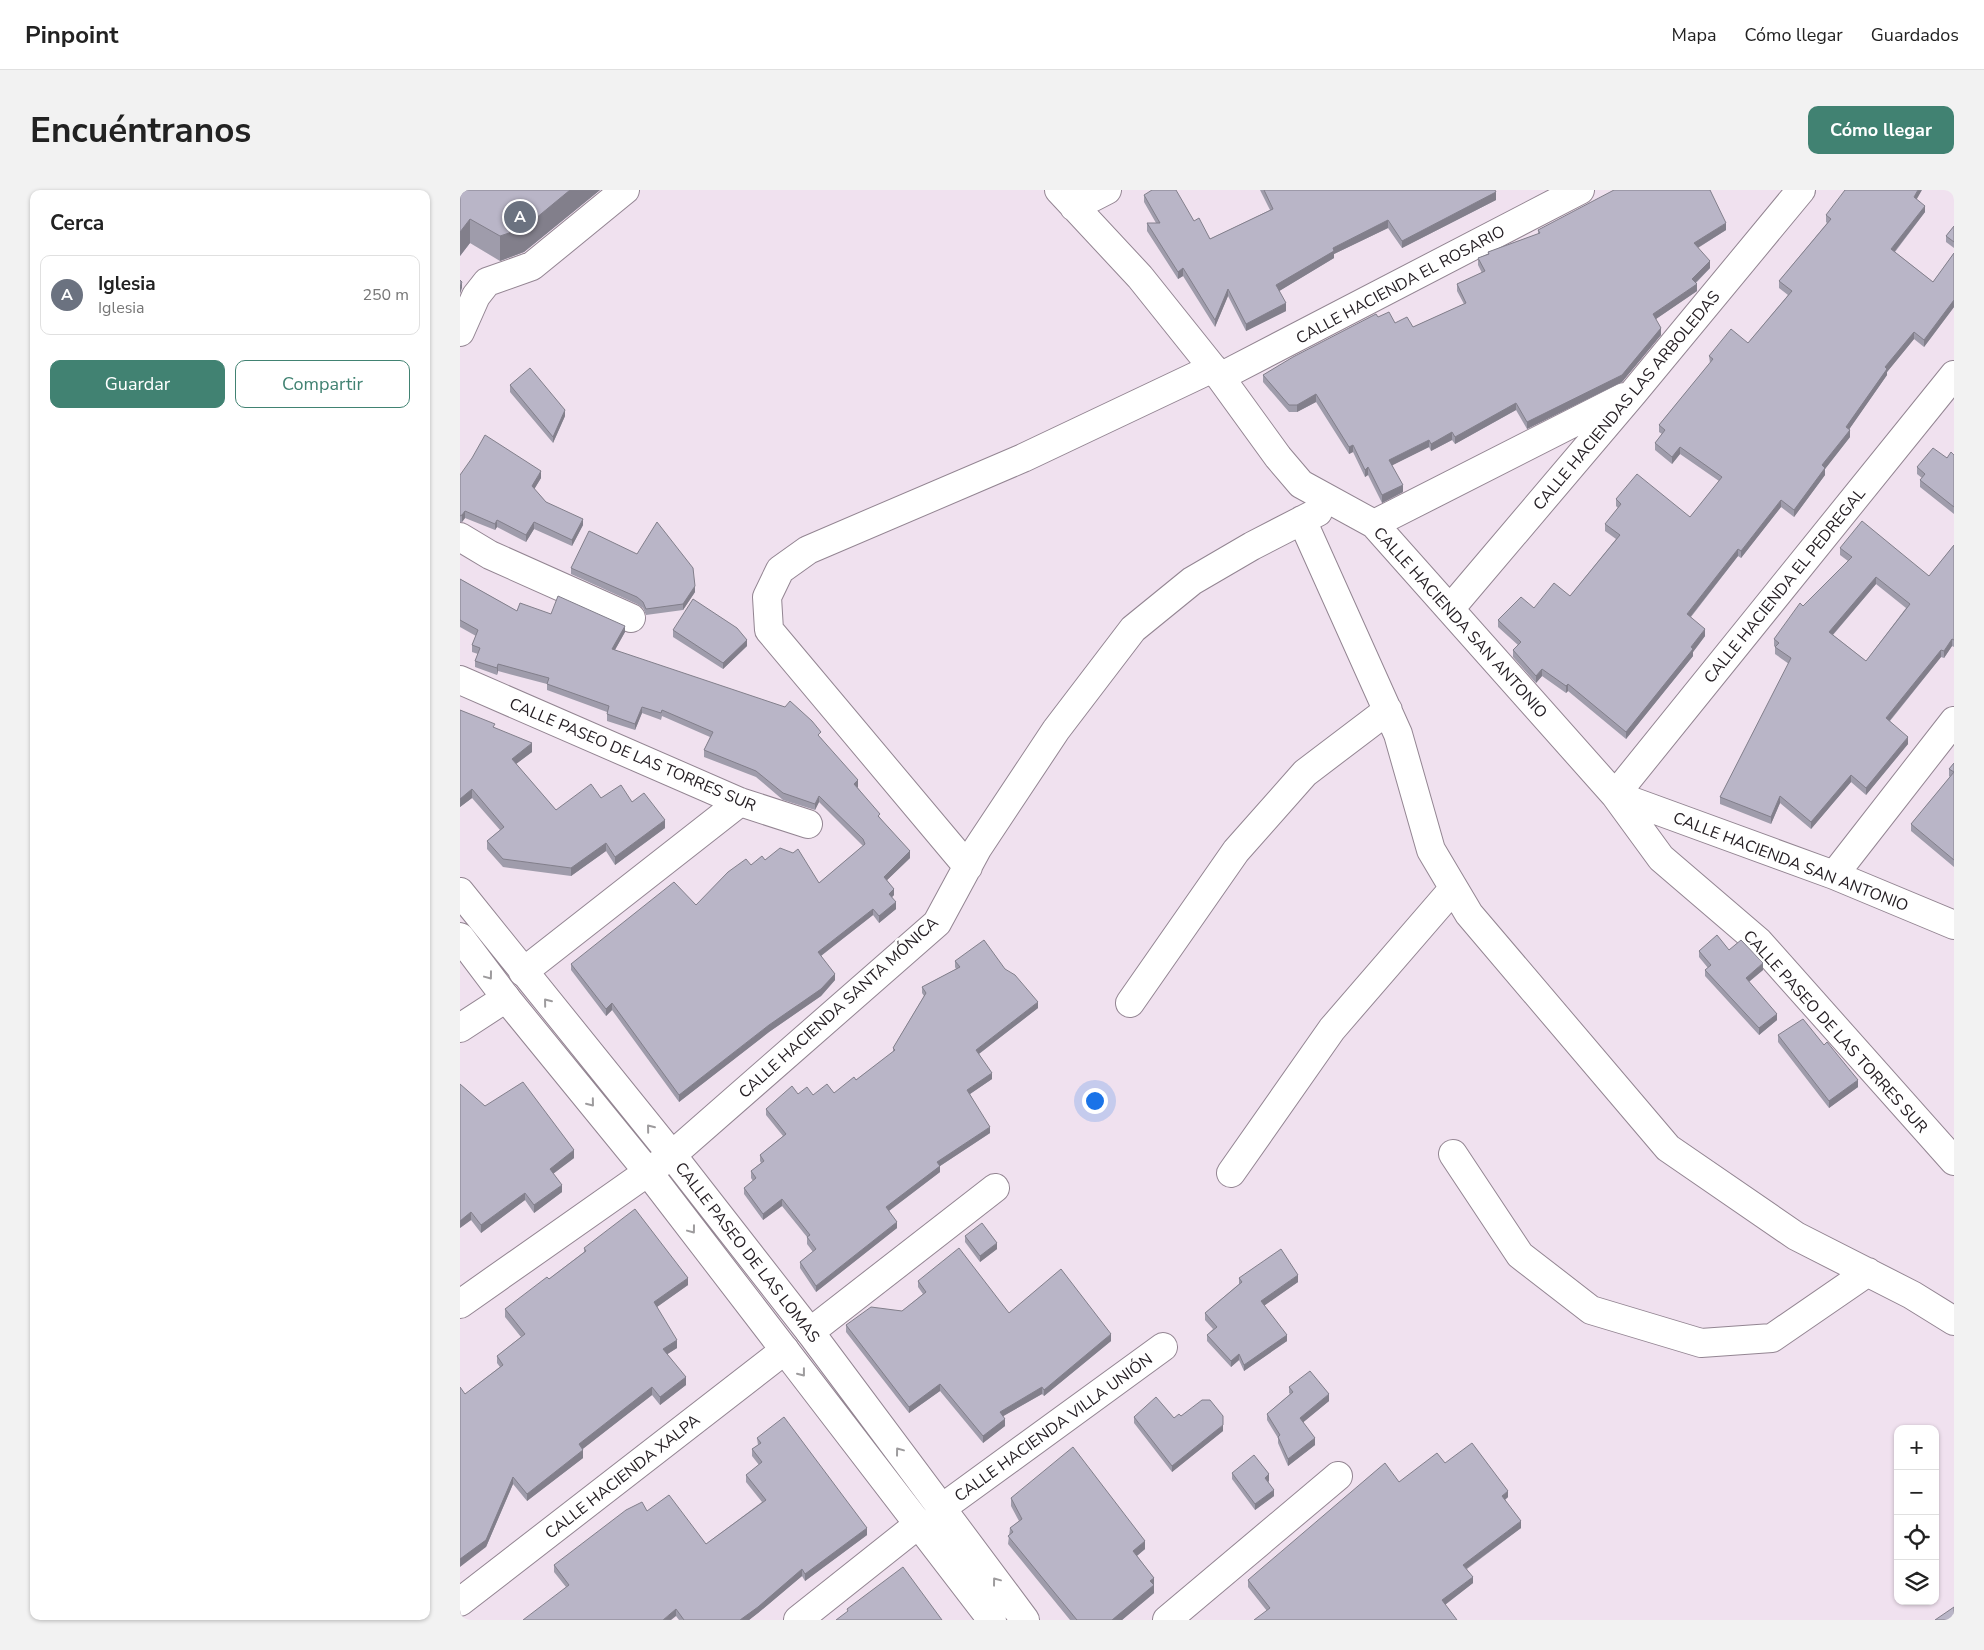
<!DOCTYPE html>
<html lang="es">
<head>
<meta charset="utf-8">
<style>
  :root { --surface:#fff; --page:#f2f2f2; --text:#222; --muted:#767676; --line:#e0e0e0; --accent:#418272 }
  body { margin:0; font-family:"Nunito Sans",sans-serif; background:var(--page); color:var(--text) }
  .controls { position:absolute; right:15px; bottom:15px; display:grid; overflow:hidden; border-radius:10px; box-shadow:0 1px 4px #0004 }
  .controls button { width:45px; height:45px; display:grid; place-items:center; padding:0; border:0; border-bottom:1px solid var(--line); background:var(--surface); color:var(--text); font:25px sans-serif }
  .you { position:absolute; left:634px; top:910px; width:18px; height:18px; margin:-12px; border:4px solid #fff; border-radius:50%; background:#1a73e8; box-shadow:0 0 0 8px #1a73e833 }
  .badge { display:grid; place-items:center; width:32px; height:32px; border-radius:50%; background:var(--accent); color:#fff; font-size:16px; font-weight:700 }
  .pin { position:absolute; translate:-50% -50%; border:2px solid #fff; box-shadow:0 1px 5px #0006 }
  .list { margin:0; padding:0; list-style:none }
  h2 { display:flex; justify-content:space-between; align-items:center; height:65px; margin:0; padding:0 20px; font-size:21px }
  h2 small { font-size:16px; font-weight:400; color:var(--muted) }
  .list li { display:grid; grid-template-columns:32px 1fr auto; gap:15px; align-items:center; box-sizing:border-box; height:80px; margin:0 10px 10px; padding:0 10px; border:1px solid var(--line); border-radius:10px }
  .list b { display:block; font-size:19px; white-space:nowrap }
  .list p { margin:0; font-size:16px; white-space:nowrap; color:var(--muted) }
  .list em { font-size:16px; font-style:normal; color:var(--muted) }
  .actions { display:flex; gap:10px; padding:15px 20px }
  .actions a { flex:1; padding:11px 0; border:1px solid var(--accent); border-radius:10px; text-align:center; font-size:18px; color:var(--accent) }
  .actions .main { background:var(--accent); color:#fff }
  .icon { flex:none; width:28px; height:28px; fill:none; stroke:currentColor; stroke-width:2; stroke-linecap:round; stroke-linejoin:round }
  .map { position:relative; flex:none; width:1494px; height:1430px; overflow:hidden; border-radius:10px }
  header { display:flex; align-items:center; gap:30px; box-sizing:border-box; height:70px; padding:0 25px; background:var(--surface); border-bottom:1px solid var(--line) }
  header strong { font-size:24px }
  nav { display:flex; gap:28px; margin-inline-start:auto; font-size:18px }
  .intro { display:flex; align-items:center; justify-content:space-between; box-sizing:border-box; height:120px; padding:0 30px }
  h1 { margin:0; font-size:35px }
  .button { padding:12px 22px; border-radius:10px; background:var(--accent); color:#fff; font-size:18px; font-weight:700 }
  main { display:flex; gap:30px; padding:0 30px }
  aside { flex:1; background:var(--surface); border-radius:10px; box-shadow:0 1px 4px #0004 }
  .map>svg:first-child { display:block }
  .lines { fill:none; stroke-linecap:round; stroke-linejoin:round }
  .street-casing { stroke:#938592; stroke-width:30 }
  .secondary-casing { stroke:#938592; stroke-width:30 }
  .street { stroke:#fff; stroke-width:28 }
  .secondary { stroke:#fff; stroke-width:28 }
  .wall { fill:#9f9cab; fill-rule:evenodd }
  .shaded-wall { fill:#827f8b }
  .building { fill:#b9b5c7; stroke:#827f8b; fill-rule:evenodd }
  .oneway { stroke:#9d9b9d }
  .labels { text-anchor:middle; stroke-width:5; stroke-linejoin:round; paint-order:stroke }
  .street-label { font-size:16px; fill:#262025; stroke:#fff }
</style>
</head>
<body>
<header>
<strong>Pinpoint</strong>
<nav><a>Mapa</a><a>Cómo llegar</a><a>Guardados</a></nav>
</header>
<div class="intro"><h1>Encuéntranos</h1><a class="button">Cómo llegar</a></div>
<main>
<aside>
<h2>Cerca<small></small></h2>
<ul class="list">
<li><span class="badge" style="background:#6b7280">A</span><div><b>Iglesia</b><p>Iglesia</p></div><em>250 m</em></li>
</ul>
<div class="actions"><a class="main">Guardar</a><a>Compartir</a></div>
</aside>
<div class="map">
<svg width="1494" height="1430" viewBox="0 0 1494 1430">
  <rect width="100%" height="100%" fill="#f0e1ef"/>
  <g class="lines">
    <defs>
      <path id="street" d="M599 0 680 87 760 187 818 267 841 294 914 334 1155 605 1374 685 1494 735
        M614 17 647 0
        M0 142 16 106 27 92 72 76 165 0
        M1494 185 1155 605 1201 668 1299 752 1494 971
        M760 187 1120 0
        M842 330 938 544 971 660 1009 724 1208 958 1336 1046 1452 1105 1494 1131
        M914 334 1164 207
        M0 347 30 365 171 428
        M990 419 1174 202 1341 0
        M0 490 280 612 348 634
        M508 677 309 440 307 407 320 380 348 360 563 268 753 178
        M1374 685 1494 531
        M63 782 280 612
        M670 813 776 661 845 583 928 520
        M0 838 46 808
        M993 964 1060 1065 1131 1120 1241 1153 1312 1148 1408 1082
        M212 965 477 733 517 659 596 540 673 439 732 391 792 356 858 322
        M771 983 872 839 993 699
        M350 1142 535 998
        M482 1318 703 1157
        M0 1412 325 1160
        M338 1430 460 1333
        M707 1430 878 1286"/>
      <path id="secondary" d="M0 702 212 965 350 1142 565 1430
        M0 747 46 808 188 982 532 1430
        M0 1114 202 972"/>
    </defs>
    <use href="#street" class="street-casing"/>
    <use href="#secondary" class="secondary-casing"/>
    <use href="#street" class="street"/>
    <use href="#secondary" class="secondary"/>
  </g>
  <path class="wall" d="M0 0H140L64 62 40 71 10 53 0 66Z
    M800 0H1035L1036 10 942 58 928 38 874 64V68L819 101 826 121 786 141 768 106 755 137 723 86 718 89 687 41V33H696L684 12V5L734 31 750 49 810 20Z
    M1456 9 1465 22 1435 62 1473 92 1494 63V117L1464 157 1454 149 1427 182V185L1389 239 1390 247 1365 279V285L1334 327 1321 317 1281 368 1278 366 1231 427 1245 446 1233 462V466L1166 549 1108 501 1106 503 1082 486 1076 493 1053 467V460L1058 455 1038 437V430L1110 406 1156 349 1145 341V334L1158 318 1156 316V309L1230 327 1259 291 1220 264 1212 274 1195 260V253L1202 244 1199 242V235L1250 173 1249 166 1288 153 1328 105 1319 98V91L1367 33 1366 32V25Z
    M1494 36V58L1486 52V46Z
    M1078 40H1266L1238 58 1250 78 1236 93 1237 101 1196 129 1201 145 1162 192 1067 239 1056 220 995 254 992 250 971 261 969 257 932 275 943 302 922 313 908 285 905 287 893 262 889 264 856 212 837 222H829L803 192V185L918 127 935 133 953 137 1004 114 997 101V94L1022 83 1018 75V68L1028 64V62L1078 44Z
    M50 195 105 226 93 253 50 202Z
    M1494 265V324L1460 297V290L1462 288 1457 284V277Z
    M0 285 81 288 74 299 86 312 123 335 112 356 74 339 66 352 37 337 35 340 5 328 2 332H0Z
    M1494 355V457L1492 456 1484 468 1481 467 1430 531 1448 554 1406 605 1391 592 1351 639 1320 613 1311 634 1260 614V607L1329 474 1315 464V457L1314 456V449L1343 416 1388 371 1380 365V358L1469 386ZM1416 394 1446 418 1406 471 1373 445Z
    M111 378 235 402 223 420 186 425 183 418 177 414 111 384Z
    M0 389 57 421 91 424 165 442 155 460 361 548 450 668 427 690 434 705 432 707 436 719 419 733 413 725 361 766 375 790 361 806 309 842 219 912 152 820 146 826 111 780V774L236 715 291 675 305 670 359 693 403 656 359 612 355 620 323 610 296 587 244 567V560L250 547 202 526 201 530 182 523 175 540 147 531V522L87 500V494L38 481 37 485 15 477V471L18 464 12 462V455L16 446 0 437Z
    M213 440 287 456 263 479 213 447Z
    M0 520 35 538 72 562 56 574 96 620 141 608 172 612 205 638 155 675 146 661 111 686 43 677 27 659V651L40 640 12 608 0 617Z
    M1494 573V677L1451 641V634L1490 587 1489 586V579Z
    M1269 760 1303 780 1289 792 1317 830 1299 845 1245 786V780L1248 778 1239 767V761Z
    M495 771 545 779 578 818 519 864 532 889 510 904 530 943 480 976V982L429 1021 437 1038 356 1102 340 1078V1072L353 1062 347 1054V1047L322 1016 303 1030 284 1004V998L293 991 291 988V981L301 973 300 971V965L323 946 306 925V919L338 904 353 905 374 903 396 890 433 862V858L464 806 462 803V797L496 779 495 777Z
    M1318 845 1398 897 1369 918 1318 852Z
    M25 916 114 968 93 984 102 1002 74 1023 65 1010 21 1043 11 1030 0 1038Z
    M505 1046 537 1059 520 1072 505 1052Z
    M124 1058 228 1095 197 1117 217 1158 207 1164 226 1195 200 1215 192 1205 122 1259 123 1268 67 1311 53 1294 26 1357 5 1204 40 1177 37 1173V1166L61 1147 45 1127V1119L89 1089 124 1062Z
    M779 1088 838 1092 804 1115 827 1151 784 1181 779 1170 771 1177 747 1151V1145L753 1139 745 1130V1123L779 1094Z
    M458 1091 549 1123 651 1151 584 1206 582 1204 543 1226 545 1236 523 1253 480 1201 449 1223 386 1142V1135L442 1121 463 1104 458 1097Z
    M829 1197 869 1211 843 1232 855 1255 828 1276 818 1253V1248L807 1230V1224L830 1204 829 1203Z
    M721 1226 763 1241 712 1282 674 1233V1227L714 1228Z
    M297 1248 407 1345 345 1391 342 1386 298 1423 289 1430H219L216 1426 106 1397 94 1382V1375L187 1321 246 1354 302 1312 286 1292V1285L299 1275 292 1266V1259L298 1255Z
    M985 1273 1048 1307 1045 1310 1061 1338 1007 1379 1013 1393 985 1415 807 1421 788 1397V1390L939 1292Z
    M772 1283 809 1291 808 1292 814 1306 795 1320 772 1289Z
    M551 1308 685 1359 677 1366 694 1388V1403L662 1430H610L548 1354 550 1338 559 1331 551 1316Z"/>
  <path class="shaded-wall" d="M110 0H140L64 62 40 71V46Z
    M1458 0H1462L1454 14V7Z
    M1036 2V10L942 58V51Z
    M1465 16V22L1431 66V59Z
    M10 29V53L0 66V42Z
    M928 30V38L874 64V68L816 103V95L873 58Z
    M1266 33V40L1234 60V53Z
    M1250 71V78L1232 96V89Z
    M723 78V86L718 89V82Z
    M2 92V98L0 104V97Z
    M1237 94V101L1193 131V124Z
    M768 99V106L755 137V130Z
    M1494 110V117L1464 157V150Z
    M826 113V121L786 141V134Z
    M1201 138V145L1162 192 1067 239V232Z
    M1454 142V149L1427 182V185L1386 244V237L1425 177Z
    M856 204V212L837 222V215Z
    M1056 213V220L995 254V247Z
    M105 220V226L93 253V247Z
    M1390 240V247L1365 279V285L1334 327V320L1362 275Z
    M992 242V250L971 261V254Z
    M969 250V257L929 277V270Z
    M893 255V262L889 264V257Z
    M1220 257V264L1212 274V267Z
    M908 277V285L905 287V280Z
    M81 281V288L72 303V296Z
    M943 295V302L922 313V305Z
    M1321 310V317L1281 368V361Z
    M5 321V328L2 332V325Z
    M123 329V335L112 356V350Z
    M37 330V337L35 340V334Z
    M74 332V339L66 352V345Z
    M1278 359V366L1227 431V424Z
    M1416 387V394L1369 449V442Z
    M235 396V402L223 420V414Z
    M165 436V442L152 465V459Z
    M1245 439V446L1233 462V466L1166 549V542Z
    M1492 449V456L1484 468V461Z
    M287 450V456L263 479V473Z
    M1481 460V467L1426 535V528Z
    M38 474V481L37 485V478Z
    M1082 479V486L1076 493V486Z
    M1108 494V501L1106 503V496Z
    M182 517V523L175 540V534Z
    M1448 547V554L1406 605V598Z
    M72 553V562L52 577V569Z
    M1391 585V592L1351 639V632Z
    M398 590V597L394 600V594Z
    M12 599V608L0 617V609Z
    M359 606V612L355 620V614Z
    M1320 606V613L1311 634V627Z
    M205 630V638L155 675V667Z
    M146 653V661L111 686V678Z
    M450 661V668L424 693V687Z
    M434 699V705L429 710V704Z
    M436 712V719L419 733V726Z
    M413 719V725L358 768V762Z
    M1303 773V780L1286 794V788Z
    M375 784V790L361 806 309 842 219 912V905L309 835Z
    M578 812V818L516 866V860Z
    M152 813V820L146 826V819Z
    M1317 824V830L1299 845V838Z
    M532 883V889L507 906V900Z
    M1398 890V897L1369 918V911Z
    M530 937V943L480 976V982L426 1023V1017L477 972Z
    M114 960V968L90 986V979Z
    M102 995V1002L74 1023V1015Z
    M65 1003V1010L21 1043V1035Z
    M322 1009V1016L303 1030V1024Z
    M11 1022V1030L0 1038V1031Z
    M437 1032V1038L356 1102V1096Z
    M537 1053V1059L520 1072V1066Z
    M838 1085V1092L801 1118V1111Z
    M228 1088V1095L194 1119V1112Z
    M651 1144V1151L584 1206V1200Z
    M827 1145V1151L784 1181V1175Z
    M217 1150V1158L203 1167V1159Z
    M779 1164V1170L771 1177V1171Z
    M226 1187V1195L200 1215V1207Z
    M480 1194V1201L449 1223V1217Z
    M192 1197V1205L119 1262V1254Z
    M582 1197V1204L540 1228V1222Z
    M869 1204V1211L840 1235V1228Z
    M545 1229V1236L523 1253V1246Z
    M763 1235V1241L712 1282V1276Z
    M855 1248V1255L828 1276V1269Z
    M123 1260V1268L67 1311V1304Z
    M809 1284V1291L805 1295V1288Z
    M53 1287V1294L26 1357 0 1377V1369Z
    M814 1300V1306L795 1320V1314Z
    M1048 1301V1307L1042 1312V1306Z
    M1061 1331V1338L1003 1381V1375Z
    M407 1338V1345L345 1391V1384Z
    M685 1351V1359L673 1369V1361Z
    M342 1379V1386L298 1423 289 1430H280Z
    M1013 1387V1393L982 1417V1410Z
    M694 1388V1403L662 1430H652L690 1391Z
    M216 1419V1426L211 1430H203Z"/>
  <path class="building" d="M0 0H110L64 38 40 46 10 29 0 42Z
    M692 0H716L734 31 739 28 750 49 813 19 804 0H1035L1036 2 942 51 928 30 873 58 874 61 816 95 826 113 786 134 768 99 755 130 723 78 718 82 687 33H700L684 5Z
    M1154 0H1250L1266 33 1234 53 1250 71 1232 89 1237 94 1193 124 1201 138 1162 185 1067 232 1056 213 995 247 992 242 971 254 969 250 929 270 943 295 922 305 908 277 905 280 893 255 889 257 856 204 837 215H829L803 185 833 167 916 124 918 127 929 122 935 133 947 127 953 137 1006 113 997 94 1025 81 1018 68 1029 64 1028 62 1080 43 1078 40Z
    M1385 0H1458L1454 7 1465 16 1431 59 1473 92 1494 63V110L1464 150 1454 142 1425 177 1427 179 1386 237 1390 240 1362 275 1365 278 1334 320 1321 310 1281 361 1278 359 1227 424 1245 439 1231 457 1233 459 1166 542 1108 494 1106 496 1082 479 1076 486 1053 460 1061 452 1038 430 1061 407 1074 418 1094 393 1110 406 1160 345 1145 334 1161 314 1156 309 1177 284 1230 327 1262 287 1220 257 1212 267 1195 253 1205 240 1199 235 1253 169 1249 166 1271 139 1288 153 1332 101 1319 91 1371 29 1366 25Z
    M1494 36V52L1486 46Z
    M0 90 2 92 0 97Z
    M70 178 105 220 93 247 50 195Z
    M25 245 81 281 72 296 86 312 123 329 112 350 74 332 66 345 37 330 35 334 5 321 2 325 0 326V285L12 268Z
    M1473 258 1487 268 1491 262 1494 265V317L1460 290 1465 284 1457 277Z
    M1402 331 1469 386 1494 355V450L1492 449 1484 461 1481 460 1426 528 1448 547 1406 598 1391 585 1351 632 1320 606 1311 627 1260 607 1331 468 1315 457 1319 453 1314 449 1340 413 1343 416 1392 367 1380 358ZM1416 387 1450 414 1406 471 1369 442Z
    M197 332 233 378 235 396 223 414 186 419 183 412 177 407 111 378 129 341 177 364Z
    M0 389 57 421 60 413 91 424 98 406 165 436 152 459 325 517 330 511 352 531 361 542 358 545 398 590 394 594 420 624 418 626 450 661 424 687 434 699 429 704 436 712 419 726 413 719 358 762 375 784 361 799 309 835 219 905 152 813 146 819 111 774 214 692 236 715 268 682 286 669 291 675 302 666 305 670 320 658 333 663 338 659 359 693 405 654 403 649 359 606 355 614 323 603 296 581 244 560 253 542 202 520 201 523 182 517 175 534 147 524 149 516 87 494 89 488 38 474 37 478 15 471 20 458 12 455 18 440 0 430Z
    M233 409 277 438 287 450 263 473 213 440Z
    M0 520 35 534 33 537 72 553 52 569 96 620 131 594 141 608 161 595 172 612 184 603 205 630 155 667 146 653 111 678 43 669 27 651 44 637 12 599 0 609Z
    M1494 573V670L1451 634 1494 582 1489 579Z
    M1257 745 1269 760 1281 750 1303 773 1286 788 1317 824 1299 838 1245 780 1251 775 1239 761Z
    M524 750 545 779 555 785 578 812 516 860 532 883 507 900 530 937 477 972 480 976 426 1017 437 1032 356 1096 340 1072 356 1059 347 1047 350 1045 322 1009 303 1024 284 998 296 988 291 981 304 971 300 965 326 944 306 919 332 896 338 904 347 897 353 905 367 894 374 903 394 887 396 890 435 860 433 858 466 803 462 797 500 777 495 771Z
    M1343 829 1364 855 1367 852 1398 890 1369 911 1318 845Z
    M63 892 114 960 90 979 102 995 74 1015 65 1003 21 1035 11 1022 0 1031V894L25 916Z
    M175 1019 228 1088 194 1112 217 1150 203 1159 226 1187 200 1207 192 1197 119 1254 123 1260 67 1304 53 1287 26 1350 0 1369V1197L5 1204 43 1175 37 1166 65 1144 45 1119 87 1087 89 1089 126 1061 124 1058Z
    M522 1033 537 1053 520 1066 505 1046Z
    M499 1058 549 1123 601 1079 651 1144 584 1200 582 1197 540 1222 545 1229 523 1246 480 1194 449 1217 386 1135 411 1117 442 1121 466 1102 458 1091Z
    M821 1059 838 1085 801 1111 827 1145 784 1175 779 1164 771 1171 747 1145 757 1137 745 1123 782 1092 779 1088Z
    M850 1181 869 1204 840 1228 855 1248 828 1269 818 1247 820 1245 807 1224 833 1202 829 1197Z
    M696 1207 714 1228 719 1224 721 1226 742 1210H750L763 1226V1235L712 1276 674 1227Z
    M324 1227 407 1338 345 1384 342 1379 298 1417 280 1430H224L216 1419 203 1430H63L109 1395 94 1375 166 1320 182 1312 187 1321 209 1305 246 1354 306 1310 286 1285 302 1272 292 1259 301 1253 297 1248Z
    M1012 1253 1048 1301 1042 1306 1061 1331 1003 1375 1013 1387 982 1410 997 1430H794L810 1418 788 1390 925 1273 939 1292 977 1263 985 1273Z
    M613 1257 685 1351 673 1361 694 1388 690 1391 694 1395 652 1430H617L548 1346 553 1342 550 1338 562 1329 551 1308Z
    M794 1265 809 1284 805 1288 814 1300 795 1314 772 1283Z
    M443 1377 482 1430H376L388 1421 387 1419Z
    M1494 1417V1430H1475Z"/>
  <defs><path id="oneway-chevron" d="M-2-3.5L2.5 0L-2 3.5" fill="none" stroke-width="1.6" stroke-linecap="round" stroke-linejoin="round" transform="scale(1.25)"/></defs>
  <g class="oneway">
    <use href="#oneway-chevron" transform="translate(29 786) rotate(53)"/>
    <use href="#oneway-chevron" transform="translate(87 812) rotate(-129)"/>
    <use href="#oneway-chevron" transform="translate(131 913) rotate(51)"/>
    <use href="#oneway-chevron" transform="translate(190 938) rotate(-129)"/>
    <use href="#oneway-chevron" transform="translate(232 1040) rotate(53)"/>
    <use href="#oneway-chevron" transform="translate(342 1183) rotate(52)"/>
    <use href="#oneway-chevron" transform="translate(439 1261) rotate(-127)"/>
    <use href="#oneway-chevron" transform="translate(536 1391) rotate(-127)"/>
  </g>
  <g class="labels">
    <g class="street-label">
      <text transform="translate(940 94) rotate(-28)" y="6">CALLE HACIENDA EL ROSARIO</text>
      <text transform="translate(1166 210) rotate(-50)" y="6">CALLE HACIENDAS LAS ARBOLEDAS</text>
      <text transform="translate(1324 395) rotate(-51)" y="6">CALLE HACIENDA EL PEDREGAL</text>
      <text transform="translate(1001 432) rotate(48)" y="6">CALLE HACIENDA SAN ANTONIO</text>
      <text transform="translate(173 564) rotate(23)" y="6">CALLE PASEO DE LAS TORRES SUR</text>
      <text transform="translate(1331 671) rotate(21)" y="6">CALLE HACIENDA SAN ANTONIO</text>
      <text transform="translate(378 817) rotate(-42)" y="6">CALLE HACIENDA SANTA MÓNICA</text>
      <text transform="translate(1376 841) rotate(48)" y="6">CALLE PASEO DE LAS TORRES SUR</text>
      <text transform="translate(288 1062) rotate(52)" y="6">CALLE PASEO DE LAS LOMAS</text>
      <text transform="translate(593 1237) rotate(-36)" y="6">CALLE HACIENDA VILLA UNIÓN</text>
      <text transform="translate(162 1286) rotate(-38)" y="6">CALLE HACIENDA XALPA</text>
    </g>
  </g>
</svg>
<div class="controls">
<button>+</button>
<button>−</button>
<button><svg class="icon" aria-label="locate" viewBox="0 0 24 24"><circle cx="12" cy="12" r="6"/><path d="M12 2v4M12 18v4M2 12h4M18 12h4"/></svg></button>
<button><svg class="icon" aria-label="layers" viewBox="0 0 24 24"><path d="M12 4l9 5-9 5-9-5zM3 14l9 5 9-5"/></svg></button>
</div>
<div class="you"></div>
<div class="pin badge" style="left:60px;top:27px;background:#6b7280">A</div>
</div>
</main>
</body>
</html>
